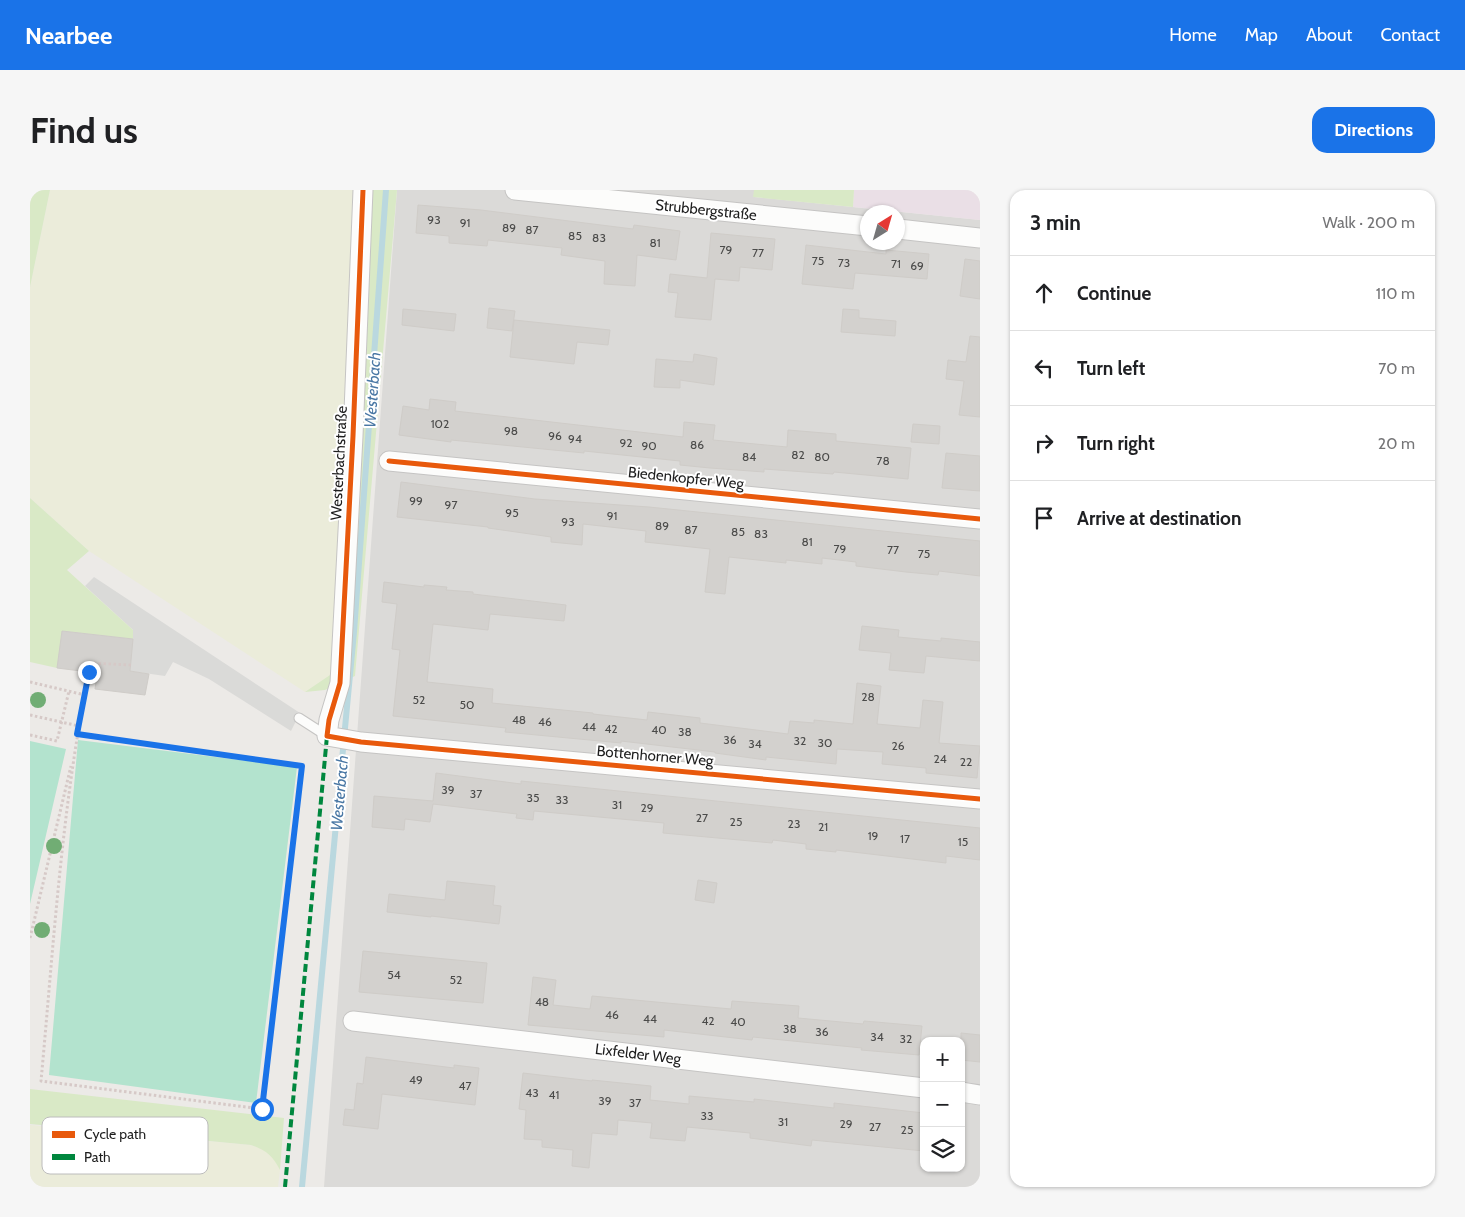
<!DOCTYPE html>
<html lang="en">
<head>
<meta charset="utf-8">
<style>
  :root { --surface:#fff; --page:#f6f6f6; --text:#202124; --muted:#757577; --line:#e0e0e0; --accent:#1a73e8 }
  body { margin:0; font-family:Cabin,sans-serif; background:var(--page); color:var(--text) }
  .controls { position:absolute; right:15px; bottom:15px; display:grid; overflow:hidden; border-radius:10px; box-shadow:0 1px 4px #0004 }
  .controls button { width:45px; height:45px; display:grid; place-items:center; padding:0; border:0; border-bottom:1px solid var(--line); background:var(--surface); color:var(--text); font:25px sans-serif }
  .compass { position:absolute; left:830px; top:15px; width:45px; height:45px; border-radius:50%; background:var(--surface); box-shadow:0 1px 4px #0004; rotate:37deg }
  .stop { position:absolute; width:15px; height:15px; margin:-11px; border:4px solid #1a73e8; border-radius:50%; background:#fff }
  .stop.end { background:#1a73e8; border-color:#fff; box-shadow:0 1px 5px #0008 }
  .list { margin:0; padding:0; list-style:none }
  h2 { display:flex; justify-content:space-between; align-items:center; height:65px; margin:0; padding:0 20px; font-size:21px }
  h2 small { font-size:16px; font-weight:400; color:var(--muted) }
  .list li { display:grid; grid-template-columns:32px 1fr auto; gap:15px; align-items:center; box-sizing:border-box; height:75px; padding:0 20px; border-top:1px solid var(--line) }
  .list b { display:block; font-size:19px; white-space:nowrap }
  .list em { font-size:16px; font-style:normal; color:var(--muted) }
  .icon { flex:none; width:28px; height:28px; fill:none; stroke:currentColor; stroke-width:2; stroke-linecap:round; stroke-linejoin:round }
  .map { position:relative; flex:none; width:950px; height:997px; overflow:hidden; border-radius:15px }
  header { display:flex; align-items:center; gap:30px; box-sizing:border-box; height:70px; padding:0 25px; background:var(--accent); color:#fff }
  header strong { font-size:24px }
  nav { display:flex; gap:28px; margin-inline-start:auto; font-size:18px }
  .intro { display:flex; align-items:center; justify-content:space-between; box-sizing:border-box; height:120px; padding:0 30px }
  h1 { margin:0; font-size:35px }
  .button { padding:12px 22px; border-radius:15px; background:var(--accent); color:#fff; font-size:18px; font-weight:700 }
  main { display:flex; gap:30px; padding:0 30px }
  aside { flex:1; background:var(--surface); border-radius:15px; box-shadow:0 1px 4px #0004 }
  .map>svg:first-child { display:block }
  .residential { fill:#dbdad8; fill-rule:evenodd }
  .industrial { fill:#eadfe6 }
  .religious { fill:#dadad8 }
  .farmland { fill:#ebecda }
  .grass { fill:#d9e9c6 }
  .pitch { fill:#b3e3ce }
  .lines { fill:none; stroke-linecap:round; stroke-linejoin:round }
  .stream { stroke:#bad8df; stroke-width:6 }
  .building { fill:#d3d1ce; stroke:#cfccc8 }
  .service-casing { stroke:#c5c4c3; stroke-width:11 }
  .minor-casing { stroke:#c5c4c3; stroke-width:21 }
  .path { stroke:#d6c9c7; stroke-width:3; stroke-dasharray:2.5 2.5; stroke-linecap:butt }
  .service { stroke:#fcfcfb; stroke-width:9 }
  .minor { stroke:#fcfcfb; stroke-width:19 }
  .quiet { stroke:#00873e; stroke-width:4; stroke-dasharray:8 4; stroke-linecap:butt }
  .cycleway-casing { stroke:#fff; stroke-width:8 }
  .cycleway { stroke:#e8590c; stroke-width:5 }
  .tree { fill:#71ad74 }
  .route { stroke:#1a73e8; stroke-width:6 }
  .labels { text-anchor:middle; stroke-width:4; stroke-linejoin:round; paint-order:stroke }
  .number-label { font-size:12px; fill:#4b4b4a }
  .street-label { font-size:15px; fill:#1e1e1e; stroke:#fff }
  .water-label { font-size:16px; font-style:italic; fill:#4977a4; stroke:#fff }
  .key { fill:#fff; stroke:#bcbcbc; stroke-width:1 }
  .key-label { font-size:14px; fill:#1e1e1e }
</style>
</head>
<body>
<header>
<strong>Nearbee</strong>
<nav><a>Home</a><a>Map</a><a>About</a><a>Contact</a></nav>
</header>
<div class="intro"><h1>Find us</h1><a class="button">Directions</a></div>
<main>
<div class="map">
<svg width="950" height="997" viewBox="0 0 950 997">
  <rect width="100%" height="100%" fill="#eceae7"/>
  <path class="residential" d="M367 0H724V7L950 30V997H294ZM838 22H868V52H838ZM894 851H931V978H894Z"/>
  <path class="industrial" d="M824 0H950V30L823 17Z"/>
  <path class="religious" d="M64 387 270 523 261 541 179 489 143 472 135 486 100 481 103 440 55 396Z"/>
  <path class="farmland" d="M20 0H324L303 484 275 502 59 361 0 308V97Z
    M0 935 221 955 235 960 244 968 250 980 248 997H0Z"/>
  <path class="grass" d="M0 0H20L0 97Z
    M324 0H367L325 486 295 500 275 502 303 483Z
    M724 0H824L823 17 723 7Z
    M0 308 59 361 37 380 103 440V449L33 441 27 478 0 472Z
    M0 899 254 928 250 980C243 966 236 960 221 955L0 934Z"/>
  <path class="pitch" d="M48 550 267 577 226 913 19 885Z
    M0 551 36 559 0 714Z"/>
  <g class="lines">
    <path class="stream" d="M272 997 324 442 356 0"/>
  </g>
  <path class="building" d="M388 15 451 20 603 39 604 35 650 41 646 70 607 65 605 96 574 94 575 71 531 65 532 58 458 50 457 56 419 53V46L386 43Z
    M681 43 745 49 742 80 710 77 709 91 685 89 681 130 645 127 648 103 638 102 640 84 677 88Z
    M776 55 856 64V60L899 64 897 89 825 83 823 99 772 94Z
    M935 69 950 71V109L930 106Z
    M459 118 485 121 482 141 457 138Z
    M373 119 426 124 424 141 372 135Z
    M813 119 829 120V128L866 131 865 146 811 142Z
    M484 130 580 140 578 155 547 152 544 174 480 167Z
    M940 146 950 147V227L929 225 934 191 916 189 918 170 936 172Z
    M664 164 687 168 684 195 650 190V198L624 197 626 169 663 172Z
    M400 209 426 212 425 221 653 247 654 232 685 235 683 250 757 257 758 240 806 244V251L881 258 878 289 804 282 803 284 734 279V282L680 278 650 275V271L554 261V263L421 250V252L369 245 373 216 399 220Z
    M883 234 910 236 909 254 881 252Z
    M916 263 950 266V301L912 298Z
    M371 292 505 309 619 317 950 351V386L909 381 908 385 876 382 826 376V372L792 368V374L756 370V373L699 367 695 404 675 402 680 359 615 352 616 341 553 334 552 355 521 352V347L458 338V337L367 327Z
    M354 392 394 397V395L417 397 416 400 443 402V404L536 415 534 431 460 424 458 440 403 434 397 492 463 499 462 513 563 523V524L617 530 618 522 670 528V533L758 544 760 531 784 533V530L823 534 827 493 851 496 847 534 890 538 893 510 913 512 909 553 950 556 947 588 896 583V578L852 574 853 562 807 559 806 574 736 567V570L685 563V562L591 551V553L475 542 476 538 363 526 370 460 362 459 367 414 352 412Z
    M832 436 869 440 868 447 911 451V448L950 452V471L896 466 894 483 859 480 861 463 829 460Z
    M32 441 103 449 100 481 119 484 115 505 65 499 67 483 27 478Z
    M406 583 491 594V591L950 638V670L916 666V673L806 660V662L776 659V654L743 650 742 653 633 643 634 633 504 621 503 630 486 628 487 624 403 614 400 632 375 629 374 640 342 637 344 606 403 611Z
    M668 690 687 693 684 713 665 710Z
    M417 691 465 696 463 715 471 716 469 734 401 726V727L357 722 359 704 415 710Z
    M333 761 457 773 453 813 329 802Z
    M503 787 526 790 523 815 560 819 562 806 701 819 702 811 769 816 768 828 833 834 834 831 892 836 889 865 831 860 832 858 723 847 722 850 634 840V847L498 835Z
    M931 843 950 845V872L931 870Z
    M336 867 424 878V875L449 878 445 915 352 904 348 939 313 935 315 919 324 920 327 893 333 894Z
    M493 883 562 891V890L621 896 620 910 659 914V906L724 912V909L804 918V913L894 923V961L782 950 781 956 720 948V943L657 937 655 951 620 948 622 933 588 930 587 945 562 943 559 978 542 976 543 960 512 957V950L494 949 496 920 489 919Z"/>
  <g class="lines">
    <defs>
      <path id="service" d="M269 528 297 546"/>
      <path id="minor" d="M333 0 323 246 310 493 299 530 297 546 331 552 950 609
        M485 0 838 36
        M868 39 950 48
        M359 271 950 329
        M323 831 894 898
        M931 902 950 905"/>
    </defs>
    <use href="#service" class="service-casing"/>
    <use href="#minor" class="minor-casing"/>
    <path class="path" d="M0 492 55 505
      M0 525 49 536
      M47 544 272 575 232 919 11 891C24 751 32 610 61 473L101 475
      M0 545 27 551 39 501
      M0 748 41 576"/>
    <use href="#service" class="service"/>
    <use href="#minor" class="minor"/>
    <path class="quiet" d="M255 997 297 546"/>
    <defs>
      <path id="cycleway" d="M333 0 323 246 310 493 299 530 297 546 331 552 950 609
        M359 271 950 329"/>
    </defs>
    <use href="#cycleway" class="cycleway-casing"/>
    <use href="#cycleway" class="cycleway"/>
  </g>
  <g class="tree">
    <circle cx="8" cy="510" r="8"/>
    <circle cx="24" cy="656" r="8"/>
    <circle cx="12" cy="740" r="8"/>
  </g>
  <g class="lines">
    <path class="route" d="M59 482 47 544 272 576 232 919"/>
  </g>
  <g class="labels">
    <g class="number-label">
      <text x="404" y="34">93</text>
      <text x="435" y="37">91</text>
      <text x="479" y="42">89</text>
      <text x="502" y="44">87</text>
      <text x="545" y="50">85</text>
      <text x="569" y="52">83</text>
      <text x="625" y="57">81</text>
      <text x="696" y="64">79</text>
      <text x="728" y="67">77</text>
      <text x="788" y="75">75</text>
      <text x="814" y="77">73</text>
      <text x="866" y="78">71</text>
      <text x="887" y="80">69</text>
      <text x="410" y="238">102</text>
      <text x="481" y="245">98</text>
      <text x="525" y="250">96</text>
      <text x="545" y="253">94</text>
      <text x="596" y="257">92</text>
      <text x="667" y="259">86</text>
      <text x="619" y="260">90</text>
      <text x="768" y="269">82</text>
      <text x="719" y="271">84</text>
      <text x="792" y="271">80</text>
      <text x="853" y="275">78</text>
      <text x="386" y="315">99</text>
      <text x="421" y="319">97</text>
      <text x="482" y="327">95</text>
      <text x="582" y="330">91</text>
      <text x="538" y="336">93</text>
      <text x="632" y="340">89</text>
      <text x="661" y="344">87</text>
      <text x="708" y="346">85</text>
      <text x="731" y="348">83</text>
      <text x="777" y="356">81</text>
      <text x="810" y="363">79</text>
      <text x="863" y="364">77</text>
      <text x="894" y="368">75</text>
      <text x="838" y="511">28</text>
      <text x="389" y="514">52</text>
      <text x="437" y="519">50</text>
      <text x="489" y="534">48</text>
      <text x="515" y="536">46</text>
      <text x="559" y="541">44</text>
      <text x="581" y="543">42</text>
      <text x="629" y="544">40</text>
      <text x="655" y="546">38</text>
      <text x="700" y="554">36</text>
      <text x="770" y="555">32</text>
      <text x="795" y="557">30</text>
      <text x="725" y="558">34</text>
      <text x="868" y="560">26</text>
      <text x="910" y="573">24</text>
      <text x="936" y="576">22</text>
      <text x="418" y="604">39</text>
      <text x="446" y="608">37</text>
      <text x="503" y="612">35</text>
      <text x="532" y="614">33</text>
      <text x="587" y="619">31</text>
      <text x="617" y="622">29</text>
      <text x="672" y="632">27</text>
      <text x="706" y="636">25</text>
      <text x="764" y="638">23</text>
      <text x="793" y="641">21</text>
      <text x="843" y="650">19</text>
      <text x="875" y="653">17</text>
      <text x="933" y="656">15</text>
      <text x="364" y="789">54</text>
      <text x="426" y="794">52</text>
      <text x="512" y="816">48</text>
      <text x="582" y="829">46</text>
      <text x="620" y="833">44</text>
      <text x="678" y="835">42</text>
      <text x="708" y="836">40</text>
      <text x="760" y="843">38</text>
      <text x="792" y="846">36</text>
      <text x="847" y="851">34</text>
      <text x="876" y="853">32</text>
      <text x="386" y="894">49</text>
      <text x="435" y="900">47</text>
      <text x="502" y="907">43</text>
      <text x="524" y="909">41</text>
      <text x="575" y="915">39</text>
      <text x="605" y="917">37</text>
      <text x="677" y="930">33</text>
      <text x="753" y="936">31</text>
      <text x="816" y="938">29</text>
      <text x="845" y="941">27</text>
      <text x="877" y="944">25</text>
    </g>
    <g class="street-label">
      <text transform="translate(676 20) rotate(6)" y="5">Strubbergstraße</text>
      <text transform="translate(309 273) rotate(-87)" y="5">Westerbachstraße</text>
      <text transform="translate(656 288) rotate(6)" y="5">Biedenkopfer Weg</text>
      <text transform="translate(625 566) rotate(5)" y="5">Bottenhorner Weg</text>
      <text transform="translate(608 864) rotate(7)" y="5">Lixfelder Weg</text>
    </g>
    <g class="water-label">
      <text transform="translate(342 200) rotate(-86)" y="6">Westerbach</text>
      <text transform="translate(309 603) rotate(-85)" y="6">Westerbach</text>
    </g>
  </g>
  <rect x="12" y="927" width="166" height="57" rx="8" class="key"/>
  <rect x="22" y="941" width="23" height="7" fill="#e8590c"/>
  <rect x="22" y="964" width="23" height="6" fill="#00873e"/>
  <g class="key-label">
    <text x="54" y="949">Cycle path</text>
    <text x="54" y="972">Path</text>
  </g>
</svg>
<div class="controls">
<button>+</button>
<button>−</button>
<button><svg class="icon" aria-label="layers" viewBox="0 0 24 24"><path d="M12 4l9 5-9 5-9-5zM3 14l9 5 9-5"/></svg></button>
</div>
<svg class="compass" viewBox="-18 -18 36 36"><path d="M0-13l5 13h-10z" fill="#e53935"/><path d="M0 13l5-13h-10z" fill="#757577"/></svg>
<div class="stop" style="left:232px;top:919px"></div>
<div class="stop end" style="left:59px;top:482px"></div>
</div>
<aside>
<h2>3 min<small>Walk · 200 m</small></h2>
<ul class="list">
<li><svg class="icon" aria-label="ahead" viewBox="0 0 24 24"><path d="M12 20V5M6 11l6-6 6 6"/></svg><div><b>Continue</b></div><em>110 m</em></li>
<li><svg class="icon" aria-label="left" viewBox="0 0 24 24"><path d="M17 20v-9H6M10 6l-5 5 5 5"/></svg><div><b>Turn left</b></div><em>70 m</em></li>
<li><svg class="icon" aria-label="right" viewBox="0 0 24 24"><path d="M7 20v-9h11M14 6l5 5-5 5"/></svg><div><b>Turn right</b></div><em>20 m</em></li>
<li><svg class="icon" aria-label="arrive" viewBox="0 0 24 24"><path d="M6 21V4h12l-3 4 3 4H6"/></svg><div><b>Arrive at destination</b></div></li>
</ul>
</aside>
</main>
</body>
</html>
